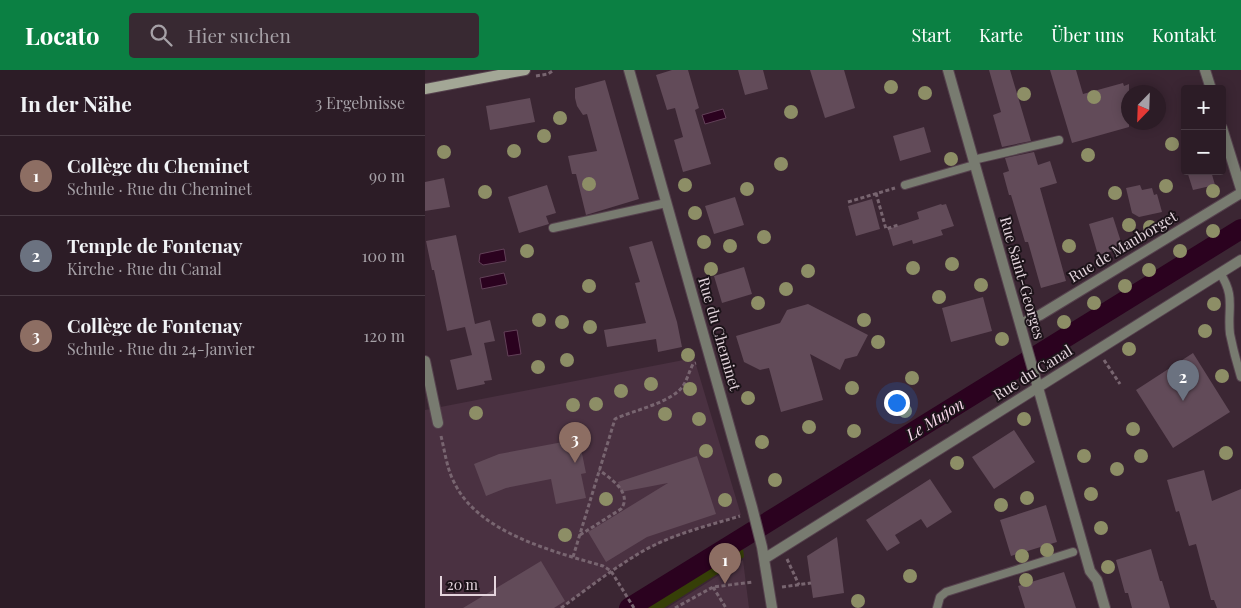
<!DOCTYPE html>
<html lang="de">
<head>
<meta charset="utf-8">
<style>
  :root { --surface:#2c1c26; --page:#382932; --text:#f1f3f6; --muted:#a6a1a7; --line:#483a43; --accent:#0b8043 }
  body { margin:0; font-family:"Playfair Display",serif; background:var(--page); color:var(--text) }
  .controls { position:absolute; right:15px; top:15px; display:grid; overflow:hidden; border-radius:5px; box-shadow:0 2px 12px #0003 }
  .controls button { width:45px; height:45px; display:grid; place-items:center; padding:0; border:0; border-bottom:1px solid var(--line); background:var(--surface); color:var(--text); font:25px sans-serif }
  .compass { position:absolute; left:696px; top:15px; width:45px; height:45px; border-radius:50%; background:var(--surface); box-shadow:0 2px 12px #0003; rotate:203deg }
  .scale { position:absolute; left:15px; bottom:12px; width:56px; box-sizing:border-box; padding-left:5px; border:2px solid #e4d5dd; border-top:0; font-size:14px; line-height:18px; white-space:nowrap; color:#e4d5dd; -webkit-text-stroke:4px #1c1319; paint-order:stroke }
  .you { position:absolute; left:471px; top:332px; width:18px; height:18px; margin:-12px; border:4px solid #fff; border-radius:50%; background:#1a73e8; box-shadow:0 0 0 8px #1a73e833 }
  .badge { display:grid; place-items:center; width:32px; height:32px; border-radius:50%; background:var(--accent); color:#fff; font-size:16px; font-weight:700 }
  .pin { position:absolute; translate:-50% -41px; filter:drop-shadow(0 1px 2px #0008) }
  .pin::after { content:''; position:absolute; top:26px; width:18px; height:15px; background:inherit; clip-path:polygon(0 0,100% 0,50% 100%) }
  .list { margin:0; padding:0; list-style:none }
  h2 { display:flex; justify-content:space-between; align-items:center; height:65px; margin:0; padding:0 20px; font-size:21px }
  h2 small { font-size:16px; font-weight:400; color:var(--muted) }
  .list li { display:grid; grid-template-columns:32px 1fr auto; gap:15px; align-items:center; box-sizing:border-box; height:80px; padding:0 20px; border-top:1px solid var(--line) }
  .list b { display:block; font-size:19px; white-space:nowrap }
  .list p { margin:0; font-size:16px; white-space:nowrap; color:var(--muted) }
  .list em { font-size:16px; font-style:normal; color:var(--muted) }
  .icon { flex:none; width:28px; height:28px; fill:none; stroke:currentColor; stroke-width:2; stroke-linecap:round; stroke-linejoin:round }
  .map { position:relative; flex:none; width:816px; height:538px; overflow:hidden }
  header { display:flex; align-items:center; gap:30px; box-sizing:border-box; height:70px; padding:0 25px; background:var(--accent); color:#fff }
  header strong { font-size:24px }
  nav { display:flex; gap:28px; margin-inline-start:auto; font-size:18px }
  .search { width:350px; height:45px; background:var(--page); display:flex; align-items:center; gap:12px; box-sizing:border-box; padding:0 18px; border-radius:5px; color:var(--muted); font-size:19px }
  main { display:flex }
  aside { flex:1; background:var(--surface) }
  .map>svg:first-child { display:block }
  .built { fill:#4a3141 }
  .green { fill:#363f07 }
  .water { fill:#2b021f; stroke:#624158 }
  .lines { fill:none; stroke-linecap:round; stroke-linejoin:round }
  .canal { stroke:#2b021f; stroke-width:20 }
  .building { fill:#624b59 }
  .lane-casing { stroke:#56424e; stroke-width:10 }
  .street-casing { stroke:#56424e; stroke-width:12 }
  .secondary-casing { stroke:#56424e; stroke-width:12 }
  .path { stroke:#786570; stroke-width:3; stroke-dasharray:4 2.5; stroke-linecap:butt }
  .lane { stroke:#787b70; stroke-width:8 }
  .street { stroke:#787b70; stroke-width:10 }
  .secondary { stroke:#a3a796; stroke-width:10 }
  .tree { fill:#8d8e66 }
  .labels { text-anchor:middle; stroke-width:4; stroke-linejoin:round; paint-order:stroke }
  .street-label { font-size:15px; fill:#e4d5dd; stroke:#1c1319 }
  .water-label { font-size:16px; font-style:italic; fill:#fadaed; stroke:#1c1319 }
</style>
</head>
<body>
<header>
<strong>Locato</strong>
<div class="search"><svg class="icon" aria-label="search" viewBox="0 0 24 24"><circle cx="10" cy="10" r="6"/><path d="M15 15l6 6"/></svg>Hier suchen</div>
<nav><a>Start</a><a>Karte</a><a>Über uns</a><a>Kontakt</a></nav>
</header>
<main>
<aside>
<h2>In der Nähe<small>3 Ergebnisse</small></h2>
<ul class="list">
<li><span class="badge" style="background:#8d6e63">1</span><div><b>Collège du Cheminet</b><p>Schule · Rue du Cheminet</p></div><em>90 m</em></li>
<li><span class="badge" style="background:#6b7280">2</span><div><b>Temple de Fontenay</b><p>Kirche · Rue du Canal</p></div><em>100 m</em></li>
<li><span class="badge" style="background:#8d6e63">3</span><div><b>Collège de Fontenay</b><p>Schule · Rue du 24-Janvier</p></div><em>120 m</em></li>
</ul>
</aside>
<div class="map">
<svg width="816" height="538" viewBox="0 0 816 538">
  <rect width="100%" height="100%" fill="#3b2633"/>
  <path class="built" d="M269 288 316 445 264 461 220 480 186 501 136 538H0V340Z
    M318 490 324 538H242Z"/>
  <path class="green" d="M317 471 319 487 239 538H208Z"/>
  <path class="water" d="M298 39 301 48 280 54 277 45Z
    M79 179 81 191 58 195 54 192 55 184Z
    M79 203 82 214 57 219 55 208Z
    M92 260 96 284 83 286 79 262Z"/>
  <g class="lines">
    <path class="canal" d="M204 538 816 159"/>
  </g>
  <path class="building" d="M247 0H263L274 38 270 40 286 94 258 102 249 70 258 67 250 38 242 40 231 5Z
    M313 0H338L343 19 320 25Z
    M385 0H419L430 38 400 48Z
    M564 0H585L606 71 577 77 568 45 576 42Z
    M625 0H651L658 24 698 13 699 16 704 14V57L647 73Z
    M180 10 214 129 161 145 151 104H147L143 86 172 81 162 44 158 45 152 36 150 28V18Z
    M105 28 110 52 65 60 61 36Z
    M499 57 506 82 475 91 468 66Z
    M609 82 613 95 625 91 632 113 615 118 641 211 616 218 603 172H600L586 125H584L578 103 584 101 580 88Z
    M762 101H786L790 115 768 120Z
    M19 108 25 137 0 141V112Z
    M122 115 131 143 121 146 124 154 94 163 83 127Z
    M715 115 717 120 727 118 729 125 732 124 737 142 714 147 707 143 701 118Z
    M310 127 319 155 289 164 280 136Z
    M447 129 455 159 431 166 423 136Z
    M516 134 517 135 521 134 529 156 516 160 518 165 488 174 487 170 468 176 463 159 494 149 492 142Z
    M688 147 698 178 673 185 664 154Z
    M31 165 50 254 65 250 70 271 59 273 67 310 59 311 60 314 32 320 25 290 47 285 40 257 22 261 9 200H7L1 171Z
    M227 171 252 252 257 277 233 282 231 269 182 277 179 260 221 253 210 213 215 212 204 177Z
    M319 197 327 224 297 233 289 206Z
    M558 227 567 261 526 272 517 238Z
    M383 234 443 265 432 286 420 289 415 300 385 284 398 330 356 342 344 298 335 300 319 292 311 266 355 253 362 240Z
    M768 283 805 342 748 378 711 320Z
    M589 360 610 392 569 419 547 387Z
    M154 369 161 403 156 404 161 428 131 434 126 409 81 418 61 426 49 394 74 384Z
    M272 386 291 444 222 467 181 492 163 462 243 413 196 422 193 412Z
    M779 400 787 431 816 419V538H792L789 530H786L771 474 764 476 754 441 751 442 742 410Z
    M505 409 527 442 502 458 496 449 470 465 475 473 462 481 441 450Z
    M621 435 632 472 586 486 575 450Z
    M412 467 419 523 388 528 382 486Z
    M726 479 735 511H737L745 538H707L703 523H700L691 490Z
    M116 491 140 531 129 538H38Z
    M639 502 651 538H600L593 516Z"/>
  <g class="lines">
    <defs>
      <path id="lane" d="M548 90 634 70
        M480 115 549 95
        M128 158 241 133
        M795 203C811 227 802 239 805 264 808 279 812 294 816 307
        M512 538 515 527 521 522 648 482"/>
      <path id="street" d="M204 0 327 437 337 477 347 538
        M523 0 665 501 672 510 680 538
        M780 0 786 19
        M797 58 816 119
        M595 254 615 245 816 123
        M0 291 13 353
        M339 489 816 190"/>
      <path id="secondary" d="M0 19 100 0"/>
    </defs>
    <use href="#lane" class="lane-casing"/>
    <use href="#street" class="street-casing"/>
    <use href="#secondary" class="secondary-casing"/>
    <path class="path" d="M111 6 123 4 129 0
      M451 123 461 159 473 155
      M423 132 470 118
      M679 290 695 314
      M16 366C20 382 22 400 30 414 54 463 130 482 178 496L186 501 209 538
      M155 465 196 439C208 423 185 408 174 400
      M148 487 190 349C209 340 246 333 258 316 262 310 264 302 268 294L271 293
      M362 489 374 515
      M288 517 301 538
      M357 517 386 513
      M136 538C163 518 189 498 218 481 248 464 282 456 315 446
      M250 538 288 517 328 512"/>
    <use href="#lane" class="lane"/>
    <use href="#street" class="street"/>
    <use href="#secondary" class="secondary"/>
  </g>
  <g class="tree">
    <circle cx="466" cy="17" r="7"/>
    <circle cx="500" cy="23" r="7"/>
    <circle cx="599" cy="24" r="7"/>
    <circle cx="669" cy="27" r="7"/>
    <circle cx="366" cy="42" r="7"/>
    <circle cx="135" cy="48" r="7"/>
    <circle cx="119" cy="66" r="7"/>
    <circle cx="747" cy="74" r="7"/>
    <circle cx="89" cy="81" r="7"/>
    <circle cx="19" cy="82" r="7"/>
    <circle cx="663" cy="85" r="7"/>
    <circle cx="526" cy="89" r="7"/>
    <circle cx="356" cy="94" r="7"/>
    <circle cx="164" cy="114" r="7"/>
    <circle cx="260" cy="115" r="7"/>
    <circle cx="741" cy="116" r="7"/>
    <circle cx="322" cy="119" r="7"/>
    <circle cx="788" cy="121" r="7"/>
    <circle cx="60" cy="122" r="7"/>
    <circle cx="690" cy="123" r="7"/>
    <circle cx="270" cy="143" r="7"/>
    <circle cx="704" cy="155" r="7"/>
    <circle cx="725" cy="157" r="7"/>
    <circle cx="788" cy="161" r="7"/>
    <circle cx="339" cy="167" r="7"/>
    <circle cx="279" cy="172" r="7"/>
    <circle cx="305" cy="176" r="7"/>
    <circle cx="644" cy="176" r="7"/>
    <circle cx="102" cy="181" r="7"/>
    <circle cx="755" cy="181" r="7"/>
    <circle cx="527" cy="194" r="7"/>
    <circle cx="488" cy="198" r="7"/>
    <circle cx="286" cy="199" r="7"/>
    <circle cx="724" cy="200" r="7"/>
    <circle cx="383" cy="201" r="7"/>
    <circle cx="556" cy="215" r="7"/>
    <circle cx="164" cy="216" r="7"/>
    <circle cx="700" cy="216" r="7"/>
    <circle cx="361" cy="219" r="7"/>
    <circle cx="514" cy="227" r="7"/>
    <circle cx="333" cy="233" r="7"/>
    <circle cx="669" cy="233" r="7"/>
    <circle cx="789" cy="234" r="7"/>
    <circle cx="114" cy="250" r="7"/>
    <circle cx="439" cy="250" r="7"/>
    <circle cx="137" cy="252" r="7"/>
    <circle cx="639" cy="252" r="7"/>
    <circle cx="165" cy="257" r="7"/>
    <circle cx="780" cy="261" r="7"/>
    <circle cx="577" cy="269" r="7"/>
    <circle cx="453" cy="272" r="7"/>
    <circle cx="704" cy="279" r="7"/>
    <circle cx="263" cy="285" r="7"/>
    <circle cx="142" cy="290" r="7"/>
    <circle cx="113" cy="297" r="7"/>
    <circle cx="797" cy="306" r="7"/>
    <circle cx="487" cy="308" r="7"/>
    <circle cx="226" cy="314" r="7"/>
    <circle cx="427" cy="318" r="7"/>
    <circle cx="265" cy="319" r="7"/>
    <circle cx="196" cy="321" r="7"/>
    <circle cx="323" cy="328" r="7"/>
    <circle cx="171" cy="334" r="7"/>
    <circle cx="148" cy="335" r="7"/>
    <circle cx="480" cy="341" r="7"/>
    <circle cx="51" cy="343" r="7"/>
    <circle cx="240" cy="344" r="7"/>
    <circle cx="274" cy="349" r="7"/>
    <circle cx="599" cy="349" r="7"/>
    <circle cx="384" cy="357" r="7"/>
    <circle cx="708" cy="359" r="7"/>
    <circle cx="429" cy="361" r="7"/>
    <circle cx="337" cy="372" r="7"/>
    <circle cx="281" cy="381" r="7"/>
    <circle cx="801" cy="383" r="7"/>
    <circle cx="659" cy="386" r="7"/>
    <circle cx="716" cy="386" r="7"/>
    <circle cx="532" cy="393" r="7"/>
    <circle cx="692" cy="399" r="7"/>
    <circle cx="350" cy="410" r="7"/>
    <circle cx="666" cy="424" r="7"/>
    <circle cx="602" cy="428" r="7"/>
    <circle cx="181" cy="429" r="7"/>
    <circle cx="300" cy="430" r="7"/>
    <circle cx="576" cy="435" r="7"/>
    <circle cx="676" cy="458" r="7"/>
    <circle cx="140" cy="465" r="7"/>
    <circle cx="622" cy="480" r="7"/>
    <circle cx="597" cy="486" r="7"/>
    <circle cx="683" cy="497" r="7"/>
    <circle cx="485" cy="506" r="7"/>
    <circle cx="601" cy="510" r="7"/>
    <circle cx="433" cy="531" r="7"/>
  </g>
  <g class="labels">
    <g class="street-label">
      <text transform="translate(698 177) rotate(-31)" y="5">Rue de Mauborget</text>
      <text transform="translate(597 208) rotate(74)" y="5">Rue Saint-Georges</text>
      <text transform="translate(294 264) rotate(74)" y="5">Rue du Cheminet</text>
      <text transform="translate(608 303) rotate(-32)" y="5">Rue du Canal</text>
    </g>
    <g class="water-label">
      <text transform="translate(510 349) rotate(-32)" y="6">Le Mujon</text>
    </g>
  </g>
</svg>
<div class="controls">
<button>+</button>
<button>−</button>
</div>
<svg class="compass" viewBox="-18 -18 36 36"><path d="M0-13l5 13h-10z" fill="#e53935"/><path d="M0 13l5-13h-10z" fill="#a6a1a7"/></svg>
<div class="scale">20 m</div>
<div class="you"></div>
<div class="pin badge" style="left:300px;top:514px;background:#8d6e63">1</div>
<div class="pin badge" style="left:758px;top:331px;background:#6b7280">2</div>
<div class="pin badge" style="left:150px;top:393px;background:#8d6e63">3</div>
</div>
</main>
</body>
</html>
